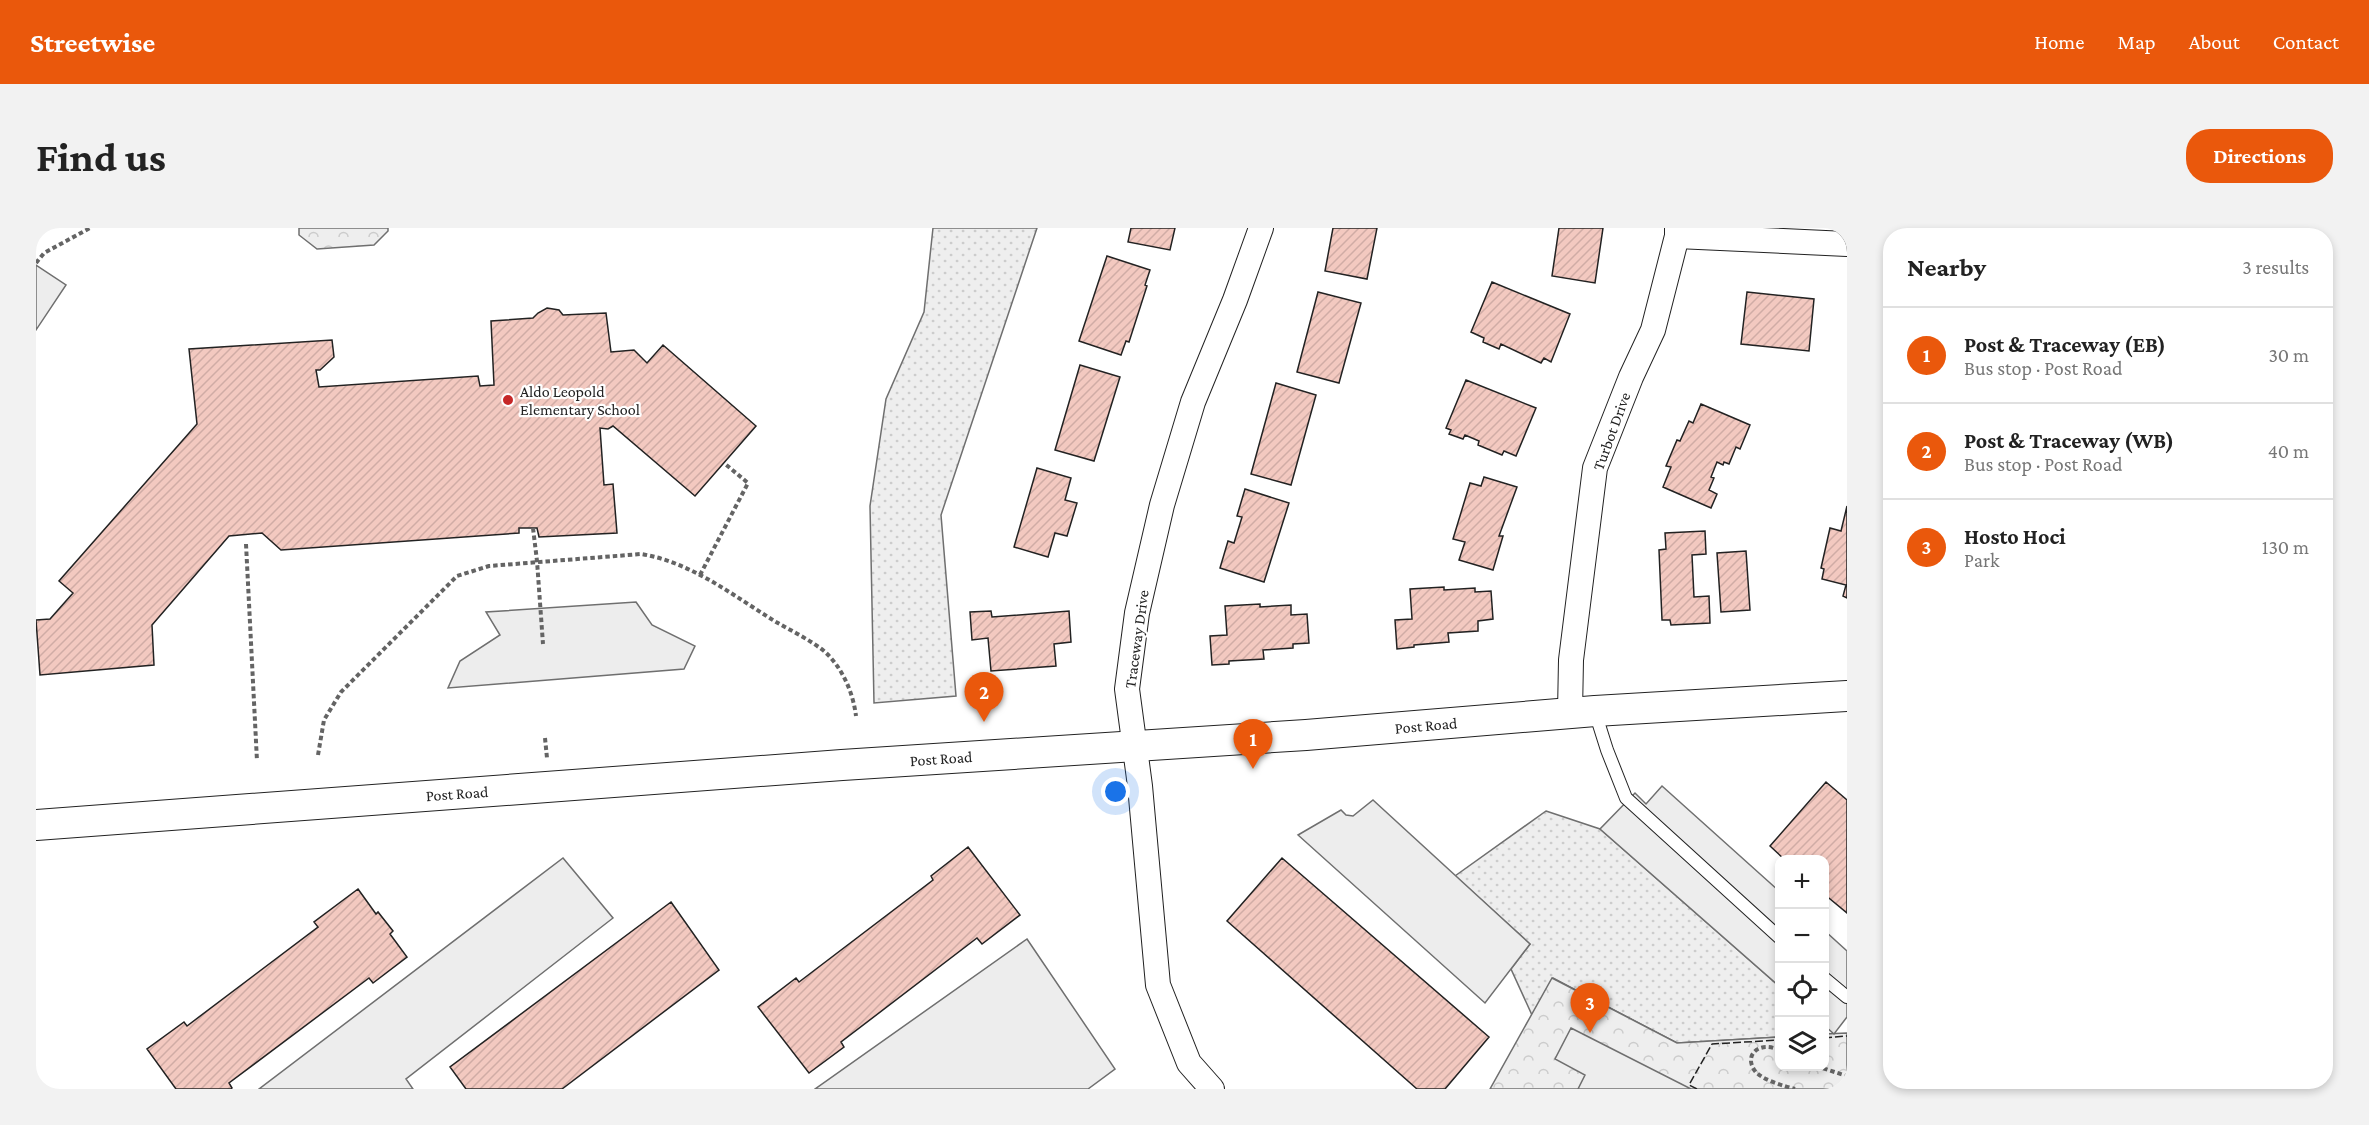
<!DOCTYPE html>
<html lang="en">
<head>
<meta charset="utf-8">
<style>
  :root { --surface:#fff; --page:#f2f2f2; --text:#222; --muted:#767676; --line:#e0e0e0; --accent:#ea580c }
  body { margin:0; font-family:"Crimson Pro",serif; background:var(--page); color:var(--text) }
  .controls { position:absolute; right:18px; bottom:18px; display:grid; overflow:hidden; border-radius:12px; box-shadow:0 3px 9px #0003 }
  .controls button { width:54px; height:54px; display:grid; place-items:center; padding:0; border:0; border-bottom:2px solid var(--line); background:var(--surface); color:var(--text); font:30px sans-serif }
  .you { position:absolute; left:1080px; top:564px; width:21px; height:21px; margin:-15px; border:4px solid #fff; border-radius:50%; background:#1a73e8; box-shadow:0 0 0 9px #1a73e833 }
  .badge { display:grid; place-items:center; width:39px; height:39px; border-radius:50%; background:var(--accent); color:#fff; font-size:20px; font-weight:700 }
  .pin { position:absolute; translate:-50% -50px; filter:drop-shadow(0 2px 3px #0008) }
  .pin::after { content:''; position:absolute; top:32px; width:21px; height:18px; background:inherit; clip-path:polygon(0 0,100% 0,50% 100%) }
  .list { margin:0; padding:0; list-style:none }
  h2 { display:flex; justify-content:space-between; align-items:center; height:78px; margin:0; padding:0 24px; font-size:26px }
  h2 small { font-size:20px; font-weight:400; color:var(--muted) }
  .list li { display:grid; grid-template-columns:39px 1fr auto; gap:18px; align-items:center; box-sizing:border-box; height:96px; padding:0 24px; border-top:2px solid var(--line) }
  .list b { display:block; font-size:22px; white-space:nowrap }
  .list p { margin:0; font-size:20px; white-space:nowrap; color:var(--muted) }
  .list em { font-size:20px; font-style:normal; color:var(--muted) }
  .icon { flex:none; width:33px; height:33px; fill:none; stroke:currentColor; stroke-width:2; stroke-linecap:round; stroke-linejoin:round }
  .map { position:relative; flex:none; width:1811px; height:861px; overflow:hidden; border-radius:24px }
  header { display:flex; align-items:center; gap:36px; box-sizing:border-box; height:84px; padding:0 30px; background:var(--accent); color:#fff }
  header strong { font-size:28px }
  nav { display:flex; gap:33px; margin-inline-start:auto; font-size:21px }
  .intro { display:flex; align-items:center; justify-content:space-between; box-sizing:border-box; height:144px; padding:0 36px }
  h1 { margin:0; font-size:42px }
  .button { padding:15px 27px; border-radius:24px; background:var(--accent); color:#fff; font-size:21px; font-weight:700 }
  main { display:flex; gap:36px; padding:0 36px }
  aside { flex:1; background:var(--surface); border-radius:24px; box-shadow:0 3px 9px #0003 }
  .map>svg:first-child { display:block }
  .grass { fill:url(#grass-dots); stroke:#6f6f6f; stroke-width:1.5 }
  .park { fill:url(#park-crowns); stroke:#6f6f6f; stroke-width:1.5 }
  .parking { fill:#ededed; stroke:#6f6f6f; stroke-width:1.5 }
  .building { fill:url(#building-hatch); stroke:#222; stroke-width:1.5 }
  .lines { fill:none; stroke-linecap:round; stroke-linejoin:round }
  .service-casing { stroke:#222; stroke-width:14 }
  .minor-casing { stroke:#222; stroke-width:26 }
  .tertiary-casing { stroke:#222; stroke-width:32 }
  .path { stroke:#646464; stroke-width:4; stroke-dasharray:4.5 3; stroke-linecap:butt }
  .service { stroke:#fff; stroke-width:12 }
  .minor { stroke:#fff; stroke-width:24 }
  .tertiary { stroke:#fff; stroke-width:30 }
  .fence { stroke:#222; stroke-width:1.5; stroke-dasharray:8 3; stroke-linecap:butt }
  .poi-dot { fill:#c62828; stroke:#fff; stroke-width:2 }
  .labels { text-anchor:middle; stroke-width:4.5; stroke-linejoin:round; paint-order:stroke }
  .poi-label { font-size:16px; fill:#222; stroke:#fff; text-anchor:start }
  .street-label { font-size:16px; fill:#222; stroke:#fff }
</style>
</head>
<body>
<header>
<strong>Streetwise</strong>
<nav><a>Home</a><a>Map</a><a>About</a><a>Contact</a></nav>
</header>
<div class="intro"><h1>Find us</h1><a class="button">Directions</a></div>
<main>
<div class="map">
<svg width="1811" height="861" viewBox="0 0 1811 861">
  <defs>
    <pattern id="grass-dots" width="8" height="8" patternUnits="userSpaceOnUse" patternTransform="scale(1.5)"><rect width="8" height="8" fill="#eee"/><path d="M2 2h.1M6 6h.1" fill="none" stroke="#ccc" stroke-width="1.8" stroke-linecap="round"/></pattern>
    <pattern id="park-crowns" width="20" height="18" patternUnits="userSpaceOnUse" patternTransform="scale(1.5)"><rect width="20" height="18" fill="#eee"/><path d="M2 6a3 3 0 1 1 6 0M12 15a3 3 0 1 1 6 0" fill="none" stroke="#ccc"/></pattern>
    <pattern id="building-hatch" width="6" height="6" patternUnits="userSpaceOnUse" patternTransform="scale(1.5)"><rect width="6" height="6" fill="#f3c9c0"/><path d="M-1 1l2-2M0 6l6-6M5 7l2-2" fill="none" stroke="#d0aca5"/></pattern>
  </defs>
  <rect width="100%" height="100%" fill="#fff"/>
  <path class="grass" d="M897 0H1001L905 287 920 468 838 475 834 278 850 171 888 84Z
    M1510 583 1564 601 1743 758V809L1641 815 1517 750 1496 787 1475 741 1494 716 1419 648Z"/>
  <path class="park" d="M263 0H352V3L338 17 281 21 263 7Z
    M1516 750 1641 815 1743 809 1744 838H1788L1789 806 1811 805V861H1454Z"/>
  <path class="parking" d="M0 37 30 57 0 102Z
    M600 374 616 397 659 418 648 441 412 460 424 433 464 407 450 384Z
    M1626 558 1743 663V758L1564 601 1599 565 1610 576Z
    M1337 572 1494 716 1449 775 1262 607 1305 582 1310 587 1317 588Z
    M527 630 577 690 370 851 377 861H223Z
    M1789 703 1811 723V789L1798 806 1789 798Z
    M991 711 1079 841 1052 861H779Z
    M1535 800 1655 861H1542L1549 847 1519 831Z"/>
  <path class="building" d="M1095 0H1139L1134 22 1092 14Z
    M1297 0H1341L1331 51 1289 43Z
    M1523 0H1567L1559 55 1516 48Z
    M1071 28 1114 42 1109 57 1111 58 1093 114 1090 113 1085 127 1043 113Z
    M1456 54 1534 86 1515 134 1508 130 1505 135 1465 116 1463 121 1447 114 1448 110 1435 104Z
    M1282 64 1325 75 1303 155 1261 144Z
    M1711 64 1778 71 1773 123 1705 116Z
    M511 80 523 82 527 87 570 85 575 124 598 122 611 135 627 117 720 198 659 268 577 198 572 201 564 200 568 257 577 256 581 305 503 309 501 300H483V305L245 322 226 305 193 308 116 397 118 437 4 447 0 392 14 391 37 365 23 353 161 196 153 121 296 112 298 129 284 142H280L283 159 442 148 444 158 458 157 455 93 497 90 502 85Z
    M1044 137 1084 149 1058 233 1019 222Z
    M1430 152 1500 180 1480 228 1468 223 1466 227 1442 217 1443 213 1429 207 1427 211 1413 206 1415 202 1410 200Z
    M1240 155 1280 167 1255 257 1215 246Z
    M1665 176 1714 197 1704 221 1700 219 1693 236 1688 234 1687 237 1681 234 1675 249 1678 250 1673 262 1681 266 1675 280 1627 259 1635 239 1630 238 1641 212 1644 213 1653 193 1657 195Z
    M1001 240 1035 250 1029 272 1041 275 1031 308 1019 305 1012 329 978 319Z
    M1448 249 1481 259 1463 308H1467L1457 342 1423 332 1429 314 1417 311 1434 255 1445 258Z
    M1209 261 1253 275 1228 354 1184 340 1192 313 1198 315 1206 289 1201 288Z
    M1811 278V370L1807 368 1810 357 1786 351 1788 341 1785 340 1794 300 1805 303Z
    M1669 303 1670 326 1656 327 1658 369 1673 368 1674 395 1635 397 1634 392H1626L1623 322 1630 321 1629 305Z
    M1710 323 1714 382 1685 384 1681 325Z
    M1408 359V362L1439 360V364L1455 363 1457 391 1442 393V403L1412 405 1413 414 1378 417V419L1361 421 1359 392 1376 391 1374 361Z
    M1224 376V379L1255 377V387L1271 386 1273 415 1257 416V420L1227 422 1228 431 1193 433V436L1176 437 1174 408 1191 407 1189 378Z
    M955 383 956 389 1033 383 1035 414 1018 416 1020 438 955 443 952 410 936 412 934 384Z
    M1790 554 1811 572V685L1788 666V632H1749L1734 618Z
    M932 619 984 687 946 716 941 710 805 814 808 819 773 845 722 779 760 750 763 754 897 652 895 648Z
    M1246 630 1453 809 1409 861H1381L1191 693Z
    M322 661 340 686 342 684 357 703 354 706 371 729 337 755 333 750 193 855 196 860 195 861H140L111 821 148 794 151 798 282 699 278 694Z
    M635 674 683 742 526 861H430L414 839Z"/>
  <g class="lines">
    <defs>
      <path id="service" d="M1559 484 1571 522 1590 570 1744 710
        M1788 750 1811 769"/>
      <path id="minor" d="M1641 8 1811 16
        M1534 484 1535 432 1559 240 1595 149 1617 102 1641 8V0
        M1176 861 1153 835 1122 757 1104 558 1091 461 1101 385 1126 277 1157 174 1199 72 1225 0"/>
      <path id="tertiary" d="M0 597 806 537 1270 507 1559 483 1811 468"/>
    </defs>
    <use href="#service" class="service-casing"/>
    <use href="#minor" class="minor-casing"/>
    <use href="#tertiary" class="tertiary-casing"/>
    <path class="path" d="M0 35 8 25 54 0
      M497 300 501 333 507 416
      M210 316 221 533
      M664 347 712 255 688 235
      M509 510 511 530
      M282 527 288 492 305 464 421 348 453 338 605 326C655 334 698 368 740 394 756 403 774 412 788 423 806 439 817 464 820 488
      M1744 823C1727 812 1706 825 1719 843 1726 852 1748 858 1759 861
      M1780 838 1811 848"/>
    <use href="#service" class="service"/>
    <use href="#minor" class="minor"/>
    <use href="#tertiary" class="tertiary"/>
    <path class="fence" d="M1788 810 1811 808
      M1661 861 1653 857 1676 816 1744 812"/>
  </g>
  <circle class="poi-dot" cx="472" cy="172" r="6"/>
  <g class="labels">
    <g class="poi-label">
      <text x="484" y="169">Aldo Leopold<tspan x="484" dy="18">Elementary School</tspan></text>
    </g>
    <g class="street-label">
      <text transform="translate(1575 203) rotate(-70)" y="6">Turbot Drive</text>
      <text transform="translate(1100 411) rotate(-82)" y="6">Traceway Drive</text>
      <text transform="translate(1390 497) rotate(-5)" y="6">Post Road</text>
      <text transform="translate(905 530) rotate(-4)" y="6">Post Road</text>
      <text transform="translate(421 565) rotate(-4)" y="6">Post Road</text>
    </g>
  </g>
</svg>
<div class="controls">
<button>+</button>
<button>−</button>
<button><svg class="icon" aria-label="locate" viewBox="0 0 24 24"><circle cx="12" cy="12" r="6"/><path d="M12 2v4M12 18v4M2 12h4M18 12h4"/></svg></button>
<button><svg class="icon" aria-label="layers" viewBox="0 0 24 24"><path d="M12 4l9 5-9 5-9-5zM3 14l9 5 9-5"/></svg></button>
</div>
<div class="you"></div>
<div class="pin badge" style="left:1217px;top:541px">1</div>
<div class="pin badge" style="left:948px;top:494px">2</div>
<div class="pin badge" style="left:1554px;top:805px">3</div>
</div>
<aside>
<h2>Nearby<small>3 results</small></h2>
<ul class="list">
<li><span class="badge">1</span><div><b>Post &amp; Traceway (EB)</b><p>Bus stop · Post Road</p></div><em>30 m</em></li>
<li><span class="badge">2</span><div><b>Post &amp; Traceway (WB)</b><p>Bus stop · Post Road</p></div><em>40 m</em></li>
<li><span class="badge">3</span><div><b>Hosto Hoci</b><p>Park</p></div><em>130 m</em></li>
</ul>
</aside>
</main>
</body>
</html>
